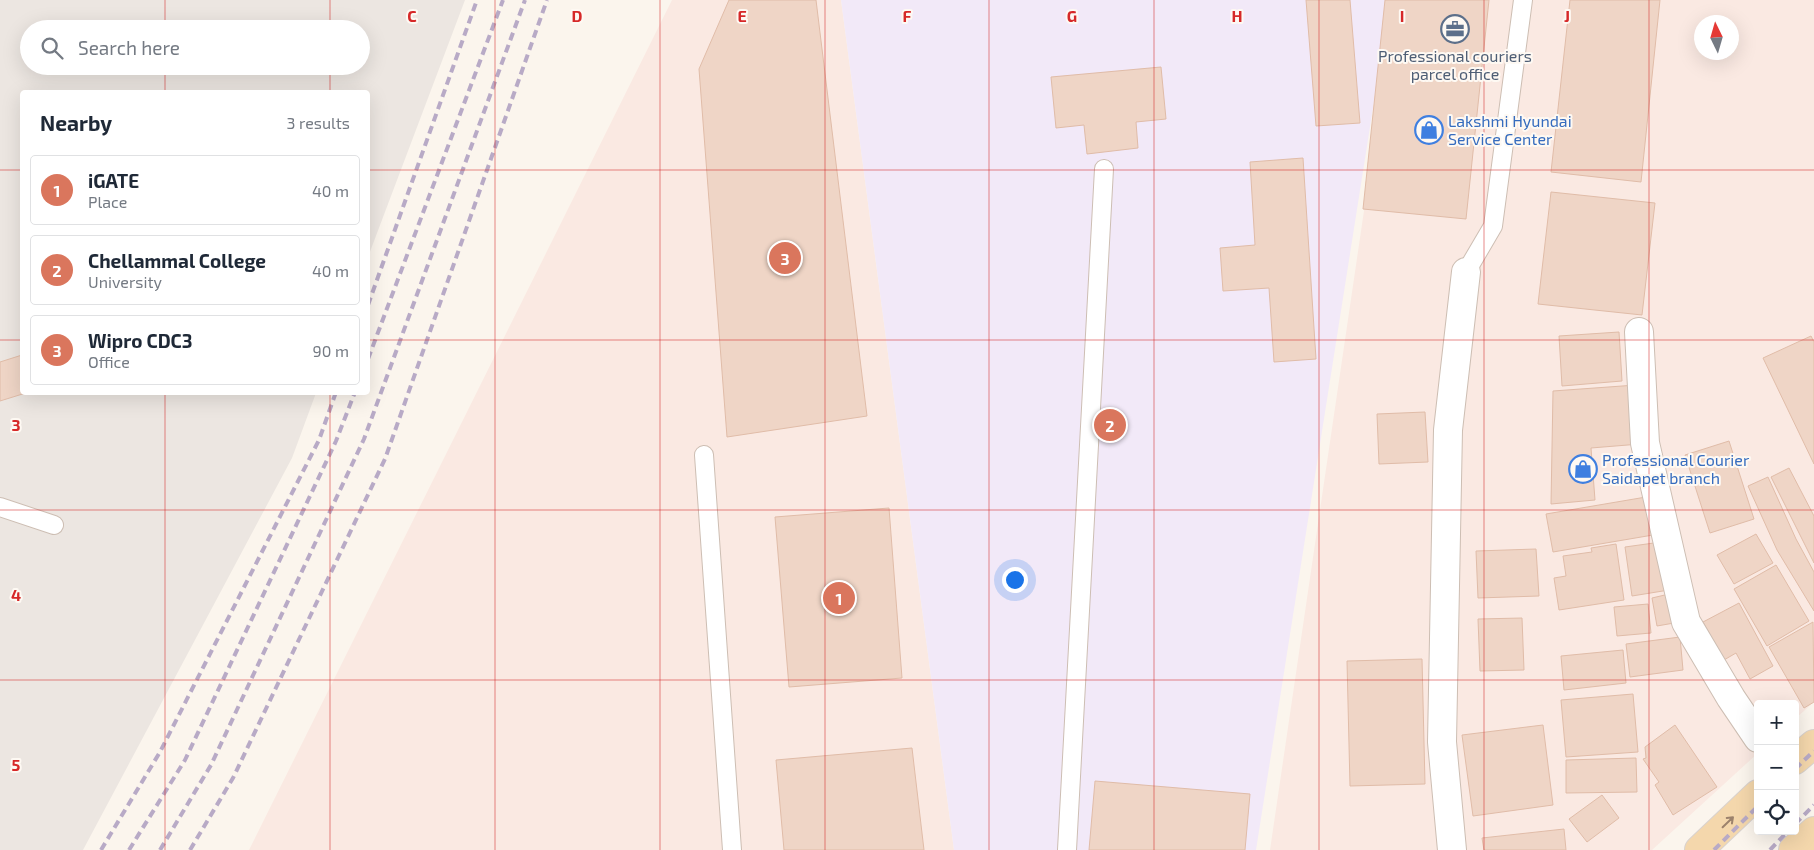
<!DOCTYPE html>
<html lang="en">
<head>
<meta charset="utf-8">
<style>
  :root { --surface:#fff; --page:#f2f2f3; --text:#1f2937; --muted:#747a83; --line:#e0e1e3; --accent:#da765d }
  body { margin:0; font-family:"Exo 2",sans-serif; background:var(--page); color:var(--text) }
  .controls { position:absolute; right:15px; bottom:15px; display:grid; overflow:hidden; border-radius:5px; box-shadow:0 5px 20px #0002 }
  .controls button { width:45px; height:45px; display:grid; place-items:center; padding:0; border:0; border-bottom:1px solid var(--line); background:var(--surface); color:var(--text); font:25px sans-serif }
  .compass { position:absolute; left:1694px; top:15px; width:45px; height:45px; border-radius:50%; background:var(--surface); box-shadow:0 5px 20px #0002; rotate:355deg }
  .you { position:absolute; left:1014px; top:579px; width:18px; height:18px; margin:-12px; border:4px solid #fff; border-radius:50%; background:#1a73e8; box-shadow:0 0 0 8px #1a73e833 }
  .badge { display:grid; place-items:center; width:32px; height:32px; border-radius:50%; background:var(--accent); color:#fff; font-size:16px; font-weight:700 }
  .pin { position:absolute; translate:-50% -50%; border:2px solid #fff; box-shadow:0 1px 5px #0006 }
  .list { margin:0; padding:0; list-style:none }
  h2 { display:flex; justify-content:space-between; align-items:center; height:65px; margin:0; padding:0 20px; font-size:21px }
  h2 small { font-size:16px; font-weight:400; color:var(--muted) }
  .list li { display:grid; grid-template-columns:32px 1fr auto; gap:15px; align-items:center; box-sizing:border-box; height:70px; margin:0 10px 10px; padding:0 10px; border:1px solid var(--line); border-radius:5px }
  .list b { display:block; font-size:19px; white-space:nowrap }
  .list p { margin:0; font-size:16px; white-space:nowrap; color:var(--muted) }
  .list em { font-size:16px; font-style:normal; color:var(--muted) }
  .icon { flex:none; width:28px; height:28px; fill:none; stroke:currentColor; stroke-width:2; stroke-linecap:round; stroke-linejoin:round }
  .map { position:relative; flex:none; width:1814px; height:850px; overflow:hidden }
  .search { position:absolute; background:var(--surface); box-shadow:0 5px 20px #0002; left:20px; top:20px; width:350px; height:55px; display:flex; align-items:center; gap:12px; box-sizing:border-box; padding:0 18px; border-radius:28px; color:var(--muted); font-size:19px }
  .panel { position:absolute; background:var(--surface); box-shadow:0 5px 20px #0002; left:20px; top:90px; width:350px; height:305px; border-radius:5px }
  .map>svg:first-child { display:block }
  .commercial { fill:#fae9e2; fill-rule:evenodd }
  .industrial { fill:#ece6e1; fill-rule:evenodd }
  .education { fill:#f2e9f8 }
  .building { fill:#efd5c6; stroke:#e0bca8 }
  .lines { fill:none; stroke-linecap:round; stroke-linejoin:round }
  .lane-casing { stroke:#cdbeb3; stroke-width:20 }
  .street-casing { stroke:#cdbeb3; stroke-width:30 }
  .primary-casing { stroke:#d9d2ce; stroke-width:30 }
  .lane { stroke:#fff; stroke-width:18 }
  .street { stroke:#fff; stroke-width:28 }
  .primary { stroke:#f4d7ac; stroke-width:28 }
  .rail { stroke:#b8aac6; stroke-width:4; stroke-dasharray:8 5; stroke-linecap:butt }
  .oneway { stroke:#9c826c }
  .grid { fill:none; stroke:#d62828; stroke-width:1; stroke-opacity:0.55 }
  .labels { text-anchor:middle; stroke-width:4; stroke-linejoin:round; paint-order:stroke }
  .service-label { font-size:16px; fill:#4e5e75; stroke:#fef9f3 }
  .shop-label { font-size:16px; fill:#366cbe; stroke:#fef9f3; text-anchor:start }
  .grid-label { font-size:16px; text-anchor:middle; font-weight:bold; fill:#d62828; stroke:#fef9f3; stroke-width:4; stroke-linejoin:round; paint-order:stroke }
</style>
</head>
<body>
<div class="map">
<svg width="1814" height="850" viewBox="0 0 1814 850">
  <rect width="100%" height="100%" fill="#fbf5ed"/>
  <path class="commercial" d="M672 0H841L954 850H249Z
    M1395 0H1814V702L1795 719V704H1758V753L1652 850H1270ZM1702 22H1732V52H1702Z"/>
  <path class="industrial" d="M0 0H465L368 257V92H22V392L316 393 292 458 83 850H0ZM29 29H361V66H29Z"/>
  <path class="education" d="M841 0H1390L1256 850H954Z"/>
  <path class="building" d="M729 0H816L867 416 727 437 699 69Z
    M1306 0H1350L1360 123 1316 126Z
    M1385 0H1489L1466 219 1363 209Z
    M1570 0H1660L1641 182 1551 172Z
    M1161 67 1166 119 1136 122 1138 148 1087 154 1084 125 1056 128 1051 77Z
    M1303 158 1316 359 1274 362 1269 288 1223 291 1220 248 1255 245 1250 162Z
    M1551 192 1655 203 1642 315 1538 304Z
    M1619 332 1622 381 1562 386 1559 336Z
    M1811 336 1814 342V464L1763 358Z
    M22 355V392H29L0 401V362Z
    M1636 385 1640 444 1591 448 1595 500 1551 504 1553 391Z
    M1425 412 1428 462 1379 464 1377 414Z
    M1729 441 1754 519 1710 533 1685 455Z
    M1789 468 1814 516V563L1771 477Z
    M1768 477 1796 539 1814 572V611L1777 550 1748 486Z
    M1646 497 1653 535 1553 552 1546 514Z
    M889 508 902 678 789 687 775 517Z
    M1756 534 1773 563 1734 584 1717 555Z
    M1661 542 1669 590 1632 596 1625 547Z
    M1616 544 1624 600 1559 610 1554 578 1566 576 1563 556 1592 552 1591 548Z
    M1536 549 1539 596 1478 598 1476 551Z
    M1776 565 1809 621 1767 646 1734 589Z
    M1669 594 1674 623 1657 626 1652 598Z
    M1739 603 1773 666 1750 679 1736 653 1724 660 1703 622Z
    M1648 604 1651 633 1617 636 1614 607Z
    M1522 618 1524 670 1480 671 1478 619Z
    M1813 622 1814 702 1804 708 1769 647Z
    M1680 637 1683 670 1630 677 1626 644Z
    M1623 650 1626 683 1564 690 1561 656Z
    M1422 659 1425 784 1350 786 1347 661Z
    M1633 694 1638 752 1566 757 1561 700Z
    M1543 725 1553 805 1473 816 1462 735Z
    M1675 725 1717 787 1673 815 1655 785 1659 782 1643 759 1646 758 1645 747Z
    M912 748 924 850H784L776 760Z
    M1636 758 1637 792 1566 793V760Z
    M1095 781 1250 794 1245 850H1089Z
    M1602 795 1619 818 1587 842 1569 819Z
    M1564 829 1566 850H1484L1482 838Z"/>
  <g class="lines">
    <defs>
      <path id="lane" d="M1466 272 1493 226 1523 0
        M704 455 732 850
        M0 507 54 525
        M1067 850 1104 169"/>
      <path id="street" d="M1639 332 1645 443 1686 622 1731 698 1758 738
        M1452 850 1442 742 1448 430 1466 272"/>
      <path id="primary" d="M1795 760 1814 744
        M1699 850 1758 794
        M1793 850 1814 831"/>
    </defs>
    <use href="#lane" class="lane-casing"/>
    <use href="#street" class="street-casing"/>
    <use href="#primary" class="primary-casing"/>
    <use href="#lane" class="lane"/>
    <use href="#street" class="street"/>
    <use href="#primary" class="primary"/>
    <path class="rail" d="M368 305 477 0
      M368 359 503 0
      M1795 769 1814 751
      M1795 824 1814 805
      M101 850 160 752 319 440 336 392
      M129 850 185 760 336 441 355 392
      M160 850 211 765 364 439 525 0
      M190 850 233 778 385 459 547 0
      M1714 850 1758 806
      M1770 850 1788 831"/>
  </g>
  <defs><path id="oneway-shaft" d="M-6 0H5M1.5-3L5.5 0L1.5 3" fill="none" stroke-width="1.6" stroke-linecap="round" stroke-linejoin="round" transform="scale(1.25)"/></defs>
  <use class="oneway" href="#oneway-shaft" transform="translate(1728 822) rotate(-44)"/>
  <path class="grid" d="M165 0V29M330 0V29M495 0V850M660 0V850M825 0V850M989 0V850M1154 0V850M1319 0V850M1484 0V850M1649 0V850M165 66V92M330 66V92M0 170H22M368 170H1814M0 340H22M368 340H1814M165 392V850M330 392V850M0 510H1814M0 680H1814"/>
  <defs>
    <symbol id="office-ring" viewBox="-11 -11 22 22"><circle r="9.5" fill="#fef9f3" stroke="#5c6f8a" stroke-width="1.5"/><path d="M-6-3h4V-5.5h4V-3h4V5H-6ZM-1-4.5V-3h2v-1.5ZM-6 0V1H6V0Z" fill="#5c6f8a"/></symbol>
    <symbol id="shop-ring" viewBox="-11 -11 22 22"><circle r="9.5" fill="#fef9f3" stroke="#3f7fe0" stroke-width="1.5"/><path d="M-5-2.5h2.3a2.7 3.5 0 0 1 5.4 0H5L5.5 6h-11ZM-1.5-2.5h3a1.5 2.3 0 0 0-3 0Z" fill="#3f7fe0"/></symbol>
  </defs>
  <g fill-rule="evenodd">
    <use href="#office-ring" x="1439" y="13" width="32" height="32"/>
    <use href="#shop-ring" x="1413" y="114" width="32" height="32"/>
    <use href="#shop-ring" x="1567" y="453" width="32" height="32"/>
  </g>
  <g class="labels">
    <g class="service-label">
      <text x="1455" y="62">Professional couriers<tspan x="1455" dy="18">parcel office</tspan></text>
    </g>
    <g class="shop-label">
      <text x="1448" y="127">Lakshmi Hyundai<tspan x="1448" dy="18">Service Center</tspan></text>
      <text x="1602" y="466">Professional Courier<tspan x="1602" dy="18">Saidapet branch</tspan></text>
    </g>
  </g>
  <g class="grid-label">
    <text x="412" y="22">C</text>
    <text x="577" y="22">D</text>
    <text x="742" y="22">E</text>
    <text x="907" y="22">F</text>
    <text x="1072" y="22">G</text>
    <text x="1237" y="22">H</text>
    <text x="1402" y="22">I</text>
    <text x="1567" y="22">J</text>
    <text x="16" y="431">3</text>
    <text x="16" y="601">4</text>
    <text x="16" y="771">5</text>
  </g>
</svg>
<div class="controls">
<button>+</button>
<button>−</button>
<button><svg class="icon" aria-label="locate" viewBox="0 0 24 24"><circle cx="12" cy="12" r="6"/><path d="M12 2v4M12 18v4M2 12h4M18 12h4"/></svg></button>
</div>
<svg class="compass" viewBox="-18 -18 36 36"><path d="M0-13l5 13h-10z" fill="#e53935"/><path d="M0 13l5-13h-10z" fill="#747a83"/></svg>
<div class="you"></div>
<div class="pin badge" style="left:839px;top:598px">1</div>
<div class="pin badge" style="left:1110px;top:425px">2</div>
<div class="pin badge" style="left:785px;top:258px">3</div>
<div class="search"><svg class="icon" aria-label="search" viewBox="0 0 24 24"><circle cx="10" cy="10" r="6"/><path d="M15 15l6 6"/></svg>Search here</div>
<section class="panel">
<h2>Nearby<small>3 results</small></h2>
<ul class="list">
<li><span class="badge">1</span><div><b>iGATE</b><p>Place</p></div><em>40 m</em></li>
<li><span class="badge">2</span><div><b>Chellammal College</b><p>University</p></div><em>40 m</em></li>
<li><span class="badge">3</span><div><b>Wipro CDC3</b><p>Office</p></div><em>90 m</em></li>
</ul>
</section>
</div>
</body>
</html>
